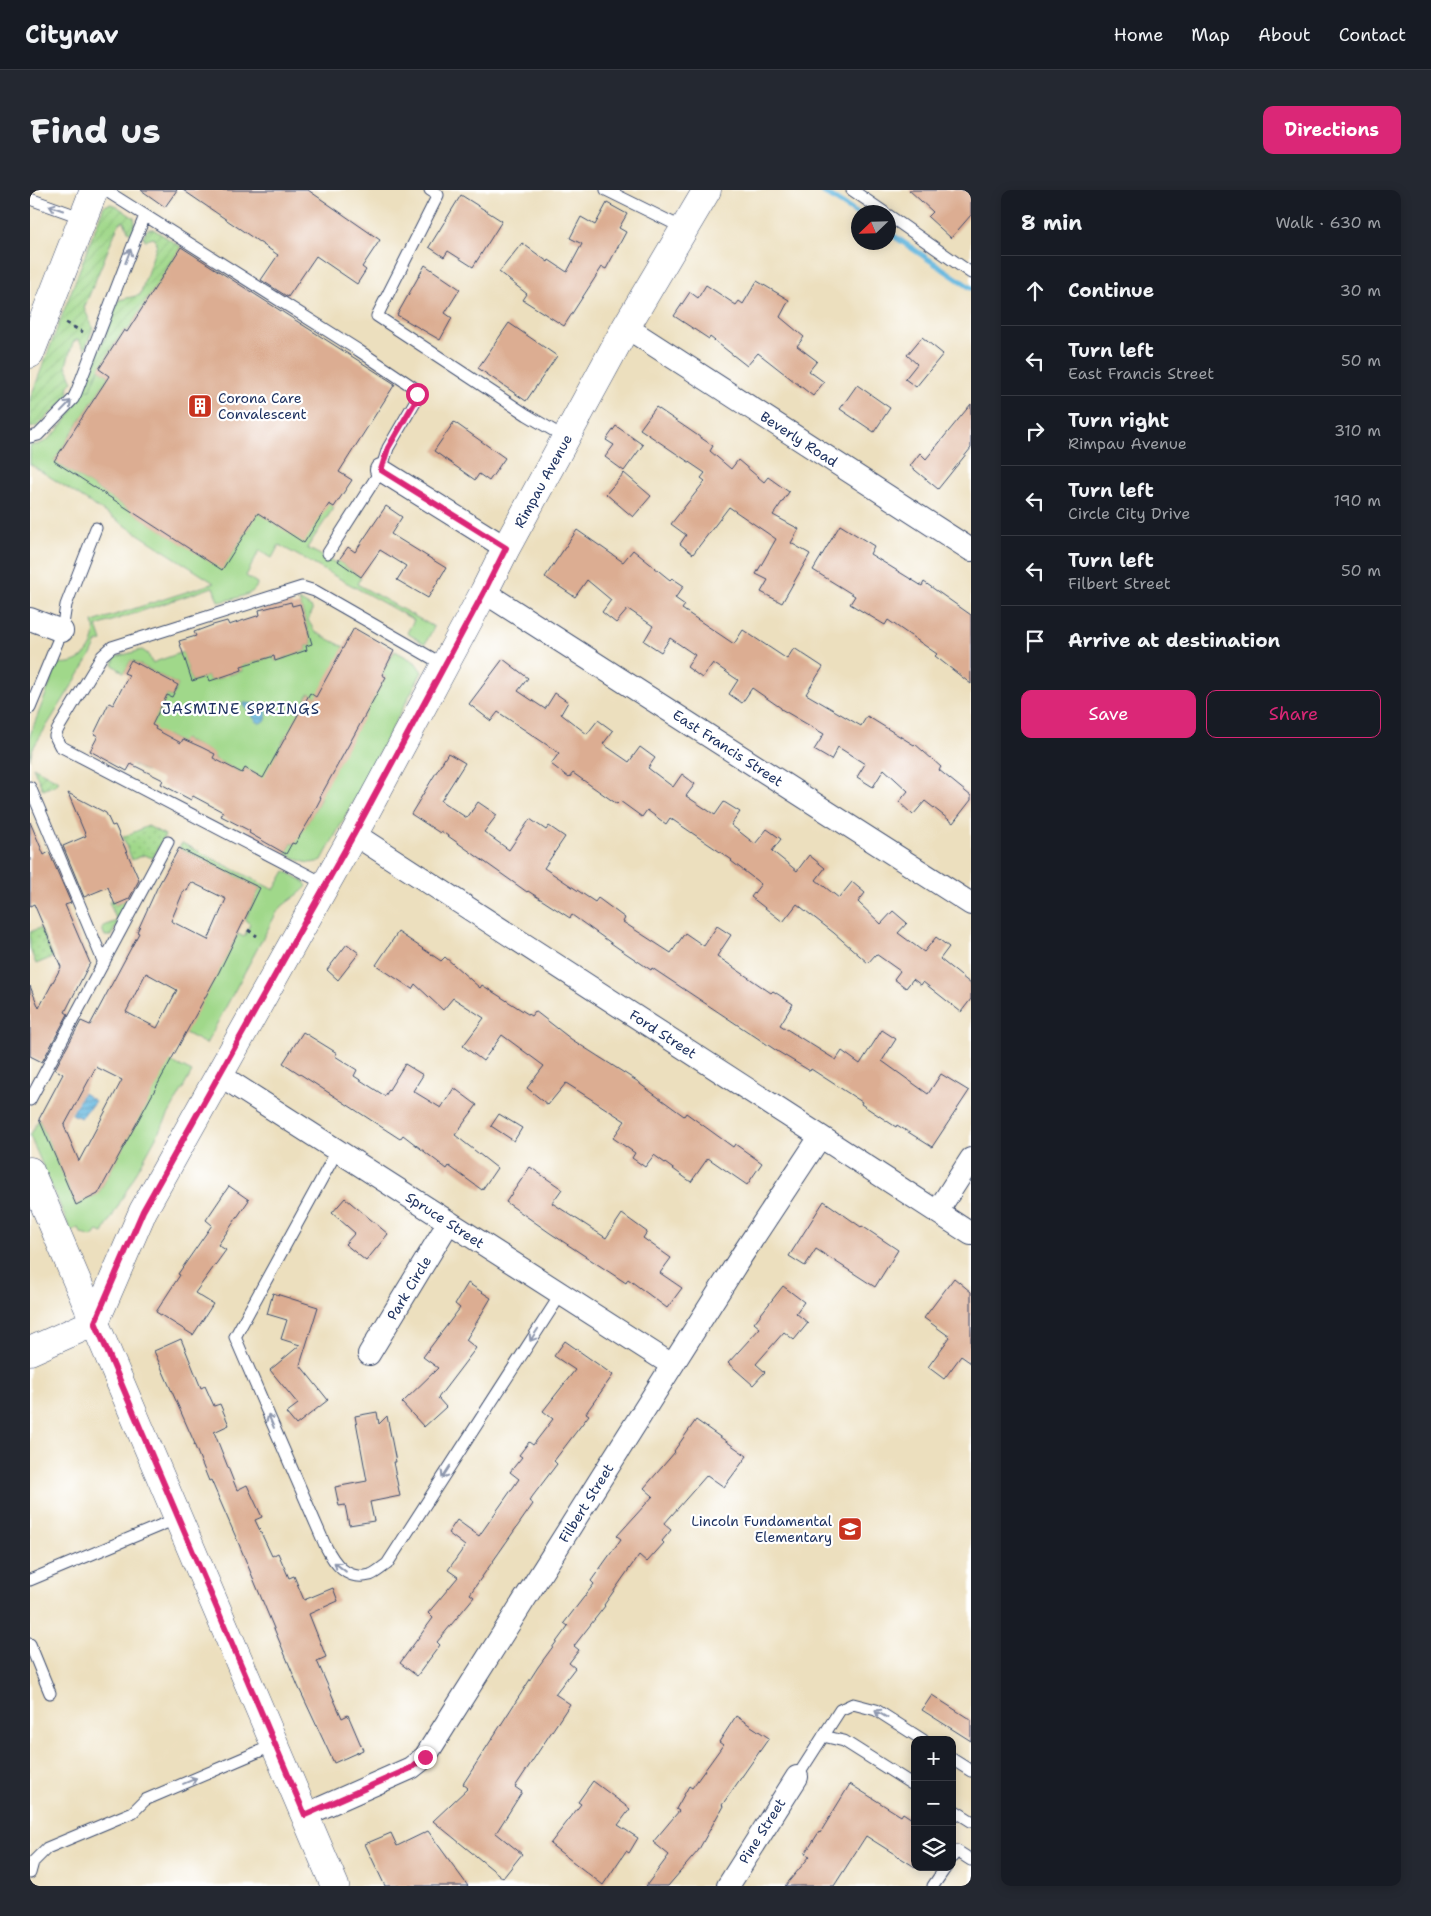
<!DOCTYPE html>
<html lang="en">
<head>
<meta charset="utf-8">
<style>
  :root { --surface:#171b24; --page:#242831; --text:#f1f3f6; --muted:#9ea1a6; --line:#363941; --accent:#db2777 }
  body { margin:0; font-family:"Shantell Sans",sans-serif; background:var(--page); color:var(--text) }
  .controls { position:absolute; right:15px; bottom:15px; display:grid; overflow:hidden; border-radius:10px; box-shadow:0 2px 12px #0003 }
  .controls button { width:45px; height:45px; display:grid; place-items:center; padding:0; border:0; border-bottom:1px solid var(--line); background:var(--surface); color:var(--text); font:25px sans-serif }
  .compass { position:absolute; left:821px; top:15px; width:45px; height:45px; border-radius:50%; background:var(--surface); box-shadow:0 2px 12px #0003; rotate:247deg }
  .stop { position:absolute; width:15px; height:15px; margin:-11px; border:4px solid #db2777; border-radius:50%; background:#fff }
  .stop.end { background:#db2777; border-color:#fff; box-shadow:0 1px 5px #0008 }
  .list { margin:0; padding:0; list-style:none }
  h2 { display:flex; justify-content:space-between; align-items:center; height:65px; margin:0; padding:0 20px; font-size:21px }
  h2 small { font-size:16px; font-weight:400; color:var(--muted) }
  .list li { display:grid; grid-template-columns:32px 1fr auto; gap:15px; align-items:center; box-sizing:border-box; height:70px; padding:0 20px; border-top:1px solid var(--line) }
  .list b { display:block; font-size:19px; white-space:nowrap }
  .list p { margin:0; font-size:16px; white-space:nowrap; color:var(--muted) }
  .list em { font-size:16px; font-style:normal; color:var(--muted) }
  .actions { display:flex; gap:10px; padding:15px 20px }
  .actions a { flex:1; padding:11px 0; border:1px solid var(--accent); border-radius:10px; text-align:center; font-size:18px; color:var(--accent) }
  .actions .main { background:var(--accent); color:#fff }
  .icon { flex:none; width:28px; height:28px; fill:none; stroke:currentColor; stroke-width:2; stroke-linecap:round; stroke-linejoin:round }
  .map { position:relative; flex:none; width:941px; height:1696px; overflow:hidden; border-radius:10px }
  header { display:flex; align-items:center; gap:30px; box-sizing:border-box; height:70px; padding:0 25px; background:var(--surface); border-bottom:1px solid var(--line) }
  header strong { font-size:24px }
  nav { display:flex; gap:28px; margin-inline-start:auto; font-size:18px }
  .intro { display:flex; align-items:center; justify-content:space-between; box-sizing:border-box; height:120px; padding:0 30px }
  h1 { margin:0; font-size:35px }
  .button { padding:12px 22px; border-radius:10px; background:var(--accent); color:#fff; font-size:18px; font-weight:700 }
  main { display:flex; gap:30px; padding:0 30px }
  aside { flex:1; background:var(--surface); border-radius:10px; box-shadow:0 2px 12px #0003 }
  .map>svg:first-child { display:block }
  .grass { fill:#a0d88a; stroke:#5e8474 }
  .park { fill:url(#park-dots); stroke:#5e8474 }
  .garden { fill:url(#garden-furrows); stroke:#5e8474 }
  .water { fill:url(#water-rules); stroke:#3e729e }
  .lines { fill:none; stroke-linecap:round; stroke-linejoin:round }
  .stream { stroke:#62b6de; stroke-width:5.5 }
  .building { fill:#dcad92; fill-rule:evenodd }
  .lane-casing { stroke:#3a496c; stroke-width:13 }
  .street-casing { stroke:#3a496c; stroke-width:24 }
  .secondary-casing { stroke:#3a496c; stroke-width:29 }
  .path { stroke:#3a496c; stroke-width:3; stroke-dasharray:4 4; stroke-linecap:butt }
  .lane { stroke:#fff; stroke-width:11 }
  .street { stroke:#fff; stroke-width:22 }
  .secondary { stroke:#fff; stroke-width:28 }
  .oneway { stroke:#8d97ae }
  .route { stroke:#db2777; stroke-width:6 }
  .labels { text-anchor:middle; stroke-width:4.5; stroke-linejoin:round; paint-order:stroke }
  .poi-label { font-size:14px; fill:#1b2f5e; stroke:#fff; text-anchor:start }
  .street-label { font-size:14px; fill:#1b2f5e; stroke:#fff }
  .neighbourhood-label { font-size:15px; letter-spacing:1px; fill:#1b2f5e; stroke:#fff }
</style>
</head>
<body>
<header>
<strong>Citynav</strong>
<nav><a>Home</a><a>Map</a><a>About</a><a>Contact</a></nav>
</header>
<div class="intro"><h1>Find us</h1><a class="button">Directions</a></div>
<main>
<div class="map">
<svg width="941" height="1696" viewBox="0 0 941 1696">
  <defs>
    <pattern id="park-dots" width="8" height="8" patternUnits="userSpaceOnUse" patternTransform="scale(1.25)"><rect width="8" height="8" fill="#a0d88a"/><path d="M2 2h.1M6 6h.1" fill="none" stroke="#89ba7a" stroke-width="1.8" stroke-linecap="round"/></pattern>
    <pattern id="garden-furrows" width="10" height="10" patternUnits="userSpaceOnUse" patternTransform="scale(1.25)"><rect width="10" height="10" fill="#a0d88a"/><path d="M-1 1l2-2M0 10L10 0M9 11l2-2" fill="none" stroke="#89ba7a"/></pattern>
    <pattern id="water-rules" width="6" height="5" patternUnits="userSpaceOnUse" patternTransform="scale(1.25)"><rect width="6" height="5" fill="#62b6de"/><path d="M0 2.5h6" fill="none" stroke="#5094b7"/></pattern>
  </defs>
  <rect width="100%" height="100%" fill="#fff"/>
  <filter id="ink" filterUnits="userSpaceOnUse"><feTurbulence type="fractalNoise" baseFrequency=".02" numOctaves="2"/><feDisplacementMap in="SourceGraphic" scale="10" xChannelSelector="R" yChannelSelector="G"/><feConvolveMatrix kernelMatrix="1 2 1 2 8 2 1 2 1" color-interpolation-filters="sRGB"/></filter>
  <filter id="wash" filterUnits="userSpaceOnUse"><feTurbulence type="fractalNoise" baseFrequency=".0096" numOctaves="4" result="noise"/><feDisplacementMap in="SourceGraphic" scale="20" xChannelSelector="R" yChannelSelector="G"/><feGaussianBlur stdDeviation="1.12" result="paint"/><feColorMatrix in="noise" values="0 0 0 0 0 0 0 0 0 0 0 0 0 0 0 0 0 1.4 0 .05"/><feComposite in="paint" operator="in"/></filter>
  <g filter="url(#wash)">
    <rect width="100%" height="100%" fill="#ecdfbe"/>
    <path class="grass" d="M69 179 79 186 24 271 192 379 249 290 299 314 304 317 277 358 306 373 308 371 331 387 327 394 404 437 395 454 377 443 384 430 249 355 242 368 229 361 216 386 227 393C227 406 202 408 191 412L188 411 183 397 67 436 72 451 67 452 61 465 3 558 0 569V545L28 473C51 477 70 455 63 432L184 393 0 274V255C22 259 45 217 54 200L60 199Z
      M269 410 282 418V422L278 430 285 442 314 457 290 509 279 503 269 522 275 526 356 487 351 484 365 461 385 472 392 482 292 670C277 677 269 669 256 664L262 653 265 654 271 643V636L275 637 291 608 287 605 263 548 257 544 246 564 239 595 227 585 215 578 212 583 183 568 184 564 154 549 151 553 136 545 117 582 101 574 137 505 142 507 148 495 101 470 94 483 83 475 85 467 112 460 118 464 122 473 153 462 162 491 178 486 180 491 193 487 190 476 199 485 212 481 211 476 244 466 245 471 258 467 255 455 264 464 277 460 276 456 282 454Z
      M152 653 244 700 255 681 272 690 277 696C268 707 255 711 247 722L176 854 155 843 208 744 214 747 220 734 215 730 230 698 149 658Z
      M62 832 162 882 73 1043 68 1041 61 1047 51 1043 49 1038 41 1041 0 946 9 929 46 1014 68 1004 137 875 59 835Z"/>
    <path class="park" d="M118 636 135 645 123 668 114 665 102 670 93 647Z
      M10 738 23 767 6 774 0 759V742Z"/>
    <path class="garden" d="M80 14 85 15 104 28C106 34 105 39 100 43L98 41 94 31 89 33 54 118 63 138 55 159 48 149 43 152 36 175 43 192 38 196 39 204 36 209 7 236 0 238V209L74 16Z
      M118 39H123L151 57 97 142 94 140 69 179 60 200H54L89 110 110 105 127 54 124 48 115 50 113 46Z
      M3 577 29 591 27 594 13 600Z
      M104 691 109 693 81 746H75L72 739 73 736 87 731 79 712 83 710 86 715 96 710Z"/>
    <path class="water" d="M214 513 229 514 237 518 236 530 230 533 226 531 214 515Z
      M53 903 65 911 51 928 42 924Z"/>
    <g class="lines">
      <path class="stream" d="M790 0 828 24
        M858 42 941 98"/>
    </g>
    <g id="blocks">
      <path class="building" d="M111 0H147L135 17Z
        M153 0H278L350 50 332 77 336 80 327 94 286 66 258 107 231 90 248 65Z
        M879 0H941V25L921 48 898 27 903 22Z
        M431 5 472 31 443 77 418 61 414 67 399 57Z
        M577 13 597 24 589 38 596 42 576 79 572 77 534 136 493 110 497 104 469 82 492 53 518 72 519 70 537 82 552 54 540 48 551 27 565 35Z
        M151 57 365 194 309 282 322 290 304 317 299 314 274 353 228 323 192 380 24 271 79 186 69 179 94 140 97 142Z
        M395 75 430 99 415 123 422 128 410 150 367 125Z
        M727 91 759 110 750 127 774 147 767 156 787 171 779 181 794 192 783 206 728 163 717 176 680 147 679 149 644 126 660 102 668 108 676 95 706 115 709 111 713 114Z
        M479 133 527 166 496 211 448 178Z
        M892 147 913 164 886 197 875 189 887 174 877 165Z
        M827 195 860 218 844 242 810 219Z
        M941 214V258L908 299 880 276 890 263 896 269Z
        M626 217 683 256 680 261 701 279 708 270 734 292 738 287 759 302 743 325 769 339 761 353 780 364 752 413 731 402 738 390 726 384 746 349 699 317 663 364 650 354 656 345 641 334 675 291 671 288 675 283 610 239Z
        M424 232 475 268 459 291 449 284 445 290 404 261Z
        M586 236 613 255 594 281 575 267 584 255 576 250Z
        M594 283 621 306 603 327 576 304Z
        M356 316 372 327 361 344 416 378 398 408 367 390 376 376 350 360 331 387 308 371 318 357 325 362Z
        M810 335 844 356 840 364 892 396 894 392 941 425V494L905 466 907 464 858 430 855 435 820 414 825 406 783 380Z
        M547 340 593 372 603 360 640 390 642 388 654 396 645 408 655 415 652 419 704 454 713 440 757 469 764 458 793 477 776 504 831 536 837 526 884 555 885 554 911 577 909 580 941 606V610L923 633 895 611 883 625 869 612 878 601 854 579 843 597 827 587 835 574 808 557 801 570 784 560 794 544 751 519V518L722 498 712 513 699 504 708 490 683 473 672 488 657 477 665 465 640 448 631 462 614 451 623 436 598 419 586 433 572 422 581 410 557 390 545 407 515 387Z
        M261 412 262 416 270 414 282 454 276 456 277 460 245 471 244 466 211 476 212 480 180 491 178 486 162 491 149 451 166 446 164 442 183 435 197 431 199 435 230 425 229 420Z
        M324 438 364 461 352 485 356 487 290 607 291 608 280 629 265 654 262 653 256 664 219 643 220 641 191 626 193 622 163 606 161 610 131 594 133 590 101 574 97 581 60 561 68 546 64 544 79 513 83 515 99 485 94 483 101 470 148 495 142 507 137 505 122 535 126 537 125 539 151 553 153 549 171 557 185 564 183 568 212 583 215 578 233 588 280 503 286 507Z
        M473 469 498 488 488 501 515 519 525 503 538 512 531 524 557 544 568 530 583 541 573 554 599 572 610 557 625 568 618 578 643 597 652 584 665 594 656 606 685 625 694 612 710 622 701 635 725 654 737 639 751 649 742 661 767 681 779 665 795 678 786 690 809 708 822 692 835 703 828 712 851 734 863 721 877 733 868 743 894 762 906 747 919 757 910 769 941 794V809L931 822 893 792 891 795 883 789 876 798 864 789 870 781 846 764 838 773 804 743 767 714 753 732 721 707 731 694 701 671 702 670 640 628 636 634 617 620 612 627 590 611 587 614 543 583 539 588 521 574 529 563 468 522 461 531 439 514Z
        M418 563 435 573 411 611 437 628 448 612 467 625 454 642 479 660 500 629 516 640 519 636 535 647 514 678 565 712 568 708 595 728 593 732 641 763 655 743 674 756 687 736 701 745 687 766 741 803 743 801 763 814 750 835 806 870 812 861 830 874 852 840 866 849 852 871 898 904 911 884 939 901 902 957 867 935 866 937 831 914 832 912 781 879 780 881 747 861 622 778 621 780 588 758 542 725 540 728 498 701 497 702 411 641 410 643 381 624Z
        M38 603 76 623 82 636 85 635 109 690 99 709 85 715 78 697 54 707 33 656 56 646Z
        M0 632 14 665 19 662 41 713 35 715 60 773 35 822 38 824 12 872 0 866V796L9 818 31 777 4 714 0 716Z
        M149 658 230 698 189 782 68 1004 46 1015 9 929 33 884 25 879 51 831 60 835 109 743 107 742 127 698ZM161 692 196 709 178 750 141 731 154 700 157 701ZM116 783 147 800 127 838 96 822ZM66 877 92 890 49 971 34 936Z
        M368 742 411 771 415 767 450 798 452 795 501 826 505 821 541 849 610 893V894L654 926 656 923 703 957 705 954 732 973 717 995 678 968 661 992 624 965 615 977 602 968 605 963 583 948 595 931 536 893 518 915 497 898 514 876 472 845 453 871 433 856 454 828 423 808 413 820 385 794 382 799 346 775Z
        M317 754 329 763 308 790 297 780Z
        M273 842 307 863 305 866 327 880 324 886 355 906 375 874 393 885 383 901 411 918 424 898 447 915 425 945 467 978 452 1000 419 976 417 979 373 945 370 949 253 873Z
        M469 924 492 938 484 951 461 936Z
        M500 977 532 999 522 1013 576 1048 592 1024 617 1042 613 1048 641 1068 630 1083 652 1098 637 1118 598 1089 596 1093 520 1043 476 1012Z
        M199 996 219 1010 188 1055 196 1060 165 1103 183 1114 163 1145 126 1122 150 1085 148 1084 182 1035 176 1030Z
        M315 1008 358 1044 336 1071 315 1054 325 1043 302 1023Z
        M794 1011 831 1037 832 1036 868 1060 845 1097 786 1059 775 1076 759 1066Z
        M924 1088 941 1102V1173L931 1166 914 1189 898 1177 920 1147 894 1128Z
        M438 1093 461 1108 436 1150 446 1158 408 1208 416 1217 394 1237 372 1213 408 1178 393 1167 430 1118 425 1114Z
        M753 1096 774 1112 766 1123 778 1133 764 1150 754 1142 726 1174 735 1182 723 1195 698 1173 730 1138 724 1133Z
        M243 1103 288 1117 270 1175 298 1210 266 1235 256 1223 268 1214 240 1180 270 1155 251 1149 257 1130 237 1124Z
        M151 1149 171 1198 175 1196 184 1216 190 1214 199 1235 184 1242 207 1300 217 1295 232 1327 225 1330 242 1366 248 1363 259 1388 264 1386 274 1410 303 1398 308 1411 279 1424 296 1467 287 1471 312 1528 318 1525 333 1560 304 1573 268 1496 208 1352 181 1290 179 1291 164 1254H165L124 1161Z
        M535 1151 583 1185 556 1223 559 1225 524 1271 527 1274 499 1311 503 1314 440 1404 444 1407 407 1452 410 1455 387 1486 370 1473 403 1428 398 1423 428 1387 418 1380 435 1356 418 1343 427 1330 449 1346 489 1289 480 1282 492 1267 489 1265 499 1252 503 1255 523 1229 513 1221 545 1180 524 1166Z
        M347 1222 349 1234 357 1226 366 1272H363L370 1306 340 1312 344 1331 319 1335 315 1315 309 1316 305 1297 337 1291 325 1226Z
        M666 1230 717 1266 694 1297 677 1285 634 1334 641 1340 632 1351 634 1353 617 1372 609 1365 574 1415 575 1416 544 1456 549 1460 539 1473 545 1478 525 1504 540 1514 485 1597 492 1602 466 1643 492 1664 473 1688 403 1631 438 1598 433 1594 508 1477 538 1436 534 1433 564 1394 561 1391 591 1349 587 1346 623 1306 614 1298 645 1262 644 1261Z
        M902 1505 941 1530V1551L892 1520Z
        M706 1526 739 1548 692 1615 693 1616 668 1661 638 1696H616L639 1665 623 1652 649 1621 646 1619 659 1596 662 1598 693 1555 689 1552Z
        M563 1591 600 1619 588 1635 608 1648 599 1663 596 1661 573 1695 520 1654 551 1614 548 1612Z
        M820 1594 871 1626 873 1623 885 1631V1677L836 1646 804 1696H755L780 1666 775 1664 789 1642 790 1643Z
        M398 1641 438 1696H355L335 1654 361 1643 367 1656Z"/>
    </g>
  </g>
  <g filter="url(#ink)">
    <use href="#blocks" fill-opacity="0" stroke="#3a496c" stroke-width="1"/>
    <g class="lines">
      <defs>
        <path id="lane" d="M75 0 328 160 386 199V210L358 258 351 280 298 363
          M400 0 408 5 347 126 497 225 536 248
          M576 0 655 39
          M822 0 854 22
          M0 9 53 28
          M858 25 941 83
          M0 247 8 245 43 209 46 203 105 50 115 26
          M0 518 32 441 36 415 66 338
          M0 597 74 773
          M295 694 30 556 25 546 28 539 72 466 82 457 272 397 285 401 414 475
          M0 910 138 652
          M307 961 205 1147 295 1355C304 1373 316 1391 340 1385 346 1383 352 1377 357 1374L531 1104
          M0 1390 148 1328
          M0 1454 20 1503
          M793 1546 814 1551 885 1596
          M922 1569 941 1581
          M767 1587 810 1520 823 1514 846 1520 893 1550
          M922 1619 941 1631
          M922 1667 927 1661 941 1670
          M0 1683 3 1672 17 1658 103 1622 115 1610 244 1555
          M903 1696 916 1677"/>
        <path id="street" d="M596 137 941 360
          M351 280 476 358
          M454 402 941 714
          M0 429 32 441
          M324 644 941 1044
          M188 884 642 1175
          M907 1022 941 969
          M339 1164 419 1032
          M275 1625 381 1578 395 1567 712 1065 790 947
          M698 1696 767 1587"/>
        <path id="secondary" d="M0 164 64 0
          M0 981 305 1696
          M0 1161 65 1132 113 1021 324 644 454 402 476 358 596 137 677 0"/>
      </defs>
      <use href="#lane" class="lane-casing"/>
      <use href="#street" class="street-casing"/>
      <use href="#secondary" class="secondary-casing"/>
      <path class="path" d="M36 133 53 142
        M218 740 227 746"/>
      <use href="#lane" class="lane"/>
      <use href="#street" class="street"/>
      <use href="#secondary" class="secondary"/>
    </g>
    <defs><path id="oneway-shaft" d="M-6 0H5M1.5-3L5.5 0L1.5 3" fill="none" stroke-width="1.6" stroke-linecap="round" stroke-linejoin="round" transform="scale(1.25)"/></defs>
    <g class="oneway">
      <use href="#oneway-shaft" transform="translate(26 18) rotate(-161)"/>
      <use href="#oneway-shaft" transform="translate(98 66) rotate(-69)"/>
      <use href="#oneway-shaft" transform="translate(36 216) rotate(-46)"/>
      <use href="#oneway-shaft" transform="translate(504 1145) rotate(123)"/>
      <use href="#oneway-shaft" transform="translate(241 1231) rotate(-113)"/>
      <use href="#oneway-shaft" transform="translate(416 1282) rotate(123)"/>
      <use href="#oneway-shaft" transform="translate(310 1377) rotate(-142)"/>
      <use href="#oneway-shaft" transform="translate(851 1524) rotate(-149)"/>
      <use href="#oneway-shaft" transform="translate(160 1591) rotate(-23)"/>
    </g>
  </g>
  <g class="lines" filter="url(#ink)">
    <path class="route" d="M387 204 386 210 358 258 351 280 476 358 454 402 324 644 113 1021 65 1132 275 1625 381 1578 395 1567"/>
  </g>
  <defs>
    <symbol id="building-square" viewBox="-11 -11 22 22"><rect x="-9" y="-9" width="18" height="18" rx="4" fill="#c8321e" stroke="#fff"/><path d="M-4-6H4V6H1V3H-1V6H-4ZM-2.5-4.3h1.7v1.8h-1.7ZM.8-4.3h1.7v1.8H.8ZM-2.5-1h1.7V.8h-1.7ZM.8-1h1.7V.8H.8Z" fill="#fff"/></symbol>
    <symbol id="school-square" viewBox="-11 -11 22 22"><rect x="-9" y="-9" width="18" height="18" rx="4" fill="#c8321e" stroke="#fff"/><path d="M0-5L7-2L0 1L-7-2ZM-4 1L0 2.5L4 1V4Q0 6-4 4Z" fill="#fff"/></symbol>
  </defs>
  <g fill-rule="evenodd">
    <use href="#building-square" x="156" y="202" width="28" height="28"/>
    <use href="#school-square" x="806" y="1325" width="28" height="28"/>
  </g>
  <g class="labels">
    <g class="poi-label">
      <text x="188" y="213">Corona Care<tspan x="188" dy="16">Convalescent</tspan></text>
      <text x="802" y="1336" text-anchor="end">Lincoln Fundamental<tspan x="802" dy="16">Elementary</tspan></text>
    </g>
    <g class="street-label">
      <text transform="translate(769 249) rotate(33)" y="5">Beverly Road</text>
      <text transform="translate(513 291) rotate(-61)" y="5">Rimpau Avenue</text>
      <text transform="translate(698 558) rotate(33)" y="5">East Francis Street</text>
      <text transform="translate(633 844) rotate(33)" y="5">Ford Street</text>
      <text transform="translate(415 1030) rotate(33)" y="5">Spruce Street</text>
      <text transform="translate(379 1098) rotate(-59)" y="5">Park Circle</text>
      <text transform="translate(556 1313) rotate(-58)" y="5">Filbert Street</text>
      <text transform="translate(732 1641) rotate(-58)" y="5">Pine Street</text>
    </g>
    <g class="neighbourhood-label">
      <text x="211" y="524">JASMINE SPRINGS</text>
    </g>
  </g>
</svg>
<div class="controls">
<button>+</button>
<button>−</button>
<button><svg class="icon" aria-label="layers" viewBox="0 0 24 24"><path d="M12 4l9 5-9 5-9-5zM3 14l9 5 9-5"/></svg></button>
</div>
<svg class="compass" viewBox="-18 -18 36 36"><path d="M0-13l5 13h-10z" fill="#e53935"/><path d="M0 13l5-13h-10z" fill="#9ea1a6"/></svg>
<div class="stop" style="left:387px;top:204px"></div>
<div class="stop end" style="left:395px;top:1567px"></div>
</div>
<aside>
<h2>8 min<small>Walk · 630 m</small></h2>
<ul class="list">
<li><svg class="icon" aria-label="ahead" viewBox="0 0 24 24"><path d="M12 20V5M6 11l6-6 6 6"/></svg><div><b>Continue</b></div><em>30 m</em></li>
<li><svg class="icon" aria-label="left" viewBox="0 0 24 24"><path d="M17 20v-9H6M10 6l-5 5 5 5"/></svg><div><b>Turn left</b><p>East Francis Street</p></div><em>50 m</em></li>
<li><svg class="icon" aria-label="right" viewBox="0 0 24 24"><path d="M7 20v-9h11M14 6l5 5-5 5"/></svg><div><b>Turn right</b><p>Rimpau Avenue</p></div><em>310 m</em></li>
<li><svg class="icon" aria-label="left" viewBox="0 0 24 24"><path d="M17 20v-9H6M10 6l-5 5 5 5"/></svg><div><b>Turn left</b><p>Circle City Drive</p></div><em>190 m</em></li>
<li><svg class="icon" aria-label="left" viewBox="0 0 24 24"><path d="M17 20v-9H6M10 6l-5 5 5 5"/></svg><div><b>Turn left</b><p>Filbert Street</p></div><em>50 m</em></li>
<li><svg class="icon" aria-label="arrive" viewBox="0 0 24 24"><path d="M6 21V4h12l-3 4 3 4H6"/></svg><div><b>Arrive at destination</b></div></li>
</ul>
<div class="actions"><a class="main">Save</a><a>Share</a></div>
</aside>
</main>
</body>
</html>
